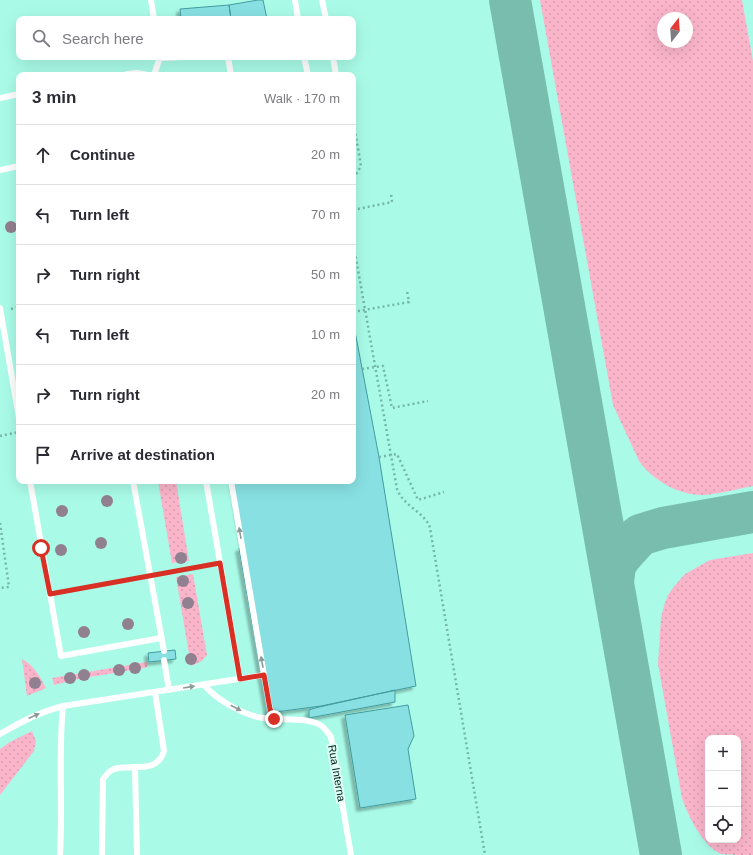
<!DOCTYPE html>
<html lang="en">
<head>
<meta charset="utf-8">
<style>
  :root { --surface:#fff; --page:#f7f7f7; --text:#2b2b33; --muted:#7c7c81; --line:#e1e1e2 }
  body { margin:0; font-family:Arial,sans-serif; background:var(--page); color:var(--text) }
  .controls { position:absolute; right:12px; bottom:12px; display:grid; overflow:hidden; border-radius:8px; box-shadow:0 4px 16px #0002 }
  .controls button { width:36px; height:36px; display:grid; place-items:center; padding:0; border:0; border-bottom:1px solid var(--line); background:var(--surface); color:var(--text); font:20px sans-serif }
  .compass { position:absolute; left:657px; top:12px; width:36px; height:36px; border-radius:50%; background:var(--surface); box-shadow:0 4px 16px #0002; rotate:17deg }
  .stop { position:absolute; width:12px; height:12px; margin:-9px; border:3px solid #d93025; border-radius:50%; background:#fff }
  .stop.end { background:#d93025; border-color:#fff; box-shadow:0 1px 4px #0008 }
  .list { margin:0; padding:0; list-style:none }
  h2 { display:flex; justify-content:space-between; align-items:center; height:52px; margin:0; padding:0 16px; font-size:17px }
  h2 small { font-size:13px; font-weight:400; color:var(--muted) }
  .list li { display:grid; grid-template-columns:26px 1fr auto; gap:12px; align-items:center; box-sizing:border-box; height:60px; padding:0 16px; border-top:1px solid var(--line) }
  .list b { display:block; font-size:15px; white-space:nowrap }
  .list em { font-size:13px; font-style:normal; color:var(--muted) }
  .icon { flex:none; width:22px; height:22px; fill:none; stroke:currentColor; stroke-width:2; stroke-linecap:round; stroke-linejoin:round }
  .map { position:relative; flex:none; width:753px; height:855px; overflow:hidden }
  .search { position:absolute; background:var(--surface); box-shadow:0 4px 16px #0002; left:16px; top:16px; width:340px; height:44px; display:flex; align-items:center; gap:10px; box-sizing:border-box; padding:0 14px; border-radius:8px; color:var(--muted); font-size:15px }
  .panel { position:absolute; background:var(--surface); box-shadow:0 4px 16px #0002; left:16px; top:72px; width:340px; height:412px; border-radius:8px }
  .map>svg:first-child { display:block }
  .grass { fill:url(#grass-dots); fill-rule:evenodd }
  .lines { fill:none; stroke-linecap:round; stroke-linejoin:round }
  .taxiway { stroke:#79bdae; stroke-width:42 }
  .building { fill:#88e0e2; stroke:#439c9f; filter:url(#shadow) }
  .path { stroke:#74b7a8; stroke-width:2.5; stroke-dasharray:2 3; stroke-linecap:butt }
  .service { stroke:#fff; stroke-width:6 }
  .tree { fill:#918190 }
  .oneway { fill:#8c9b98 }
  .route { stroke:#d93025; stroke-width:5 }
  .labels { text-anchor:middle; stroke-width:4; stroke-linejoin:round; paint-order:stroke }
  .street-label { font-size:11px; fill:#00211b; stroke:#defdf5 }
</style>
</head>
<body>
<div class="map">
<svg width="753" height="855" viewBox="0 0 753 855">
  <defs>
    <pattern id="grass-dots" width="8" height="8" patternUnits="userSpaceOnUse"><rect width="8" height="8" fill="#fbb5cb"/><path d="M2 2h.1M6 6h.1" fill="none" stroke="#d59bae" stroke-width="1.8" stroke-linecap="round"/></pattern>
    <filter id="shadow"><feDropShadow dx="-3.5" dy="3.5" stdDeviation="1" flood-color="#0004"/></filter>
  </defs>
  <rect width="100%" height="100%" fill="#a9fbe8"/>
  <path class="grass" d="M540 0H742L753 61V486C737 489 720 494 704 495 680 496 652 480 639 461L613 405ZM663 18H687V42H663Z
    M158 481H176L189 561 172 563Z
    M753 553V855C746 855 727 855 721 854 703 846 688 816 682 798L658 664 661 618 664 606 668 595 672 589 685 574 710 560ZM708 738H738V840H708Z
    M193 574 207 655 202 661 191 666 176 577Z
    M22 659C34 665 40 677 46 688L27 696Z
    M147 662V667L144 668 78 679 54 685 52 678Z
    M32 731 36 741 34 751 0 795V749L10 742Z"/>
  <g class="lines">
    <path class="taxiway" d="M510 0 661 855
      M613 582 615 565 621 556 640 535 663 528 753 512"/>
  </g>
  <path class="building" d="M258 0H263L267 19H231L229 5Z
    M229 5 231 19H181L180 9Z
    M353 321 379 457 416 686 321 706 268 713 239 548 244 547 233 481H353Z
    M175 650 176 659 149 662 148 653Z
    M395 690V702L309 718V710L315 708Z
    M408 705 414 736 408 749 416 799 360 808 345 715Z"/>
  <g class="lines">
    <path class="path" d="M353 119 361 166 357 173 353 175
      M353 210 392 202 391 193
      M353 242 397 489C403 506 426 513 430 528L485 855
      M11 309 19 307
      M353 312 409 302 407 291
      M362 369 383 366 392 408 428 401
      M0 436 19 432
      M379 457 397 454 418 500 444 492
      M0 523 9 587 0 588
      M160 574 210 565
      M59 592 141 577"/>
    <path class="service" d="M151 0 154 19
      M295 0 298 19
      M322 0 326 19
      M228 57 231 75
      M304 57 308 75
      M333 57 336 75
      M160 58 187 57
      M127 74 137 73 148 75
      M154 75 160 57
      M0 98 19 94
      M0 170 19 166
      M0 308 19 418
      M30 481 61 656 161 638
      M133 481 164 651
      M206 481 240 679
      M164 660 169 690
      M264 675 270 709 274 719
      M204 685C217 700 243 715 263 718 279 721 311 716 323 727 326 730 329 734 331 737L351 855
      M0 734C20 722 40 712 63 706L264 675 231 481
      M135 767 137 855
      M60 855C63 805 58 755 63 706
      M102 855 103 779C105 777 107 774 109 772 124 760 156 778 164 751L155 692"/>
  </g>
  <g class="tree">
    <circle cx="11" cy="227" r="6"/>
    <circle cx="107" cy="501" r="6"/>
    <circle cx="62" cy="511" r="6"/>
    <circle cx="101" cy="543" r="6"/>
    <circle cx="61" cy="550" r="6"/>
    <circle cx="181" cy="558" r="6"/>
    <circle cx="183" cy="581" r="6"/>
    <circle cx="188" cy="603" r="6"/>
    <circle cx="128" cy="624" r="6"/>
    <circle cx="84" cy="632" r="6"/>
    <circle cx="191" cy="659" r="6"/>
    <circle cx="135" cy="668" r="6"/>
    <circle cx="119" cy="670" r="6"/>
    <circle cx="84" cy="675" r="6"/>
    <circle cx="70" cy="678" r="6"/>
    <circle cx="35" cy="683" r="6"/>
  </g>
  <defs><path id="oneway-solid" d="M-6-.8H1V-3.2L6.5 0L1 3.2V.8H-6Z"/></defs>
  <g class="oneway">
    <use href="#oneway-solid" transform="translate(240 533) rotate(-100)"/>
    <use href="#oneway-solid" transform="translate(262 662) rotate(-100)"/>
    <use href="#oneway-solid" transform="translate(189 687) rotate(-9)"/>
    <use href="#oneway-solid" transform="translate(236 708) rotate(28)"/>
    <use href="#oneway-solid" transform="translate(34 716) rotate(-24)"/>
  </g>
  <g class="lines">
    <path class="route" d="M41 548 50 594 220 563 240 679 264 675 270 709 274 719"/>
  </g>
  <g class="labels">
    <g class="street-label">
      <text transform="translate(337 773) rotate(80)" y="4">Rua Interna</text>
    </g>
  </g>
</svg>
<div class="controls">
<button>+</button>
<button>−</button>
<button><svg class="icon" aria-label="locate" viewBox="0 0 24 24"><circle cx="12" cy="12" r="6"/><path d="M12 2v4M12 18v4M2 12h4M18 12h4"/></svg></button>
</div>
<svg class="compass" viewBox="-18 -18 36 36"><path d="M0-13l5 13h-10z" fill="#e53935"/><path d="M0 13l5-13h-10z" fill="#7c7c81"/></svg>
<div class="stop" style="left:41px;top:548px"></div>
<div class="stop end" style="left:274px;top:719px"></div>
<div class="search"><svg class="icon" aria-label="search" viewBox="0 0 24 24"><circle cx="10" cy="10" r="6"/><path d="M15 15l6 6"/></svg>Search here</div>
<section class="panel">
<h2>3 min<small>Walk · 170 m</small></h2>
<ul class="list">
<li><svg class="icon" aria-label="ahead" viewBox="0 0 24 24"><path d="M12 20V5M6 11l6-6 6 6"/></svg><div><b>Continue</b></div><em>20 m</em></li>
<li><svg class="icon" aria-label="left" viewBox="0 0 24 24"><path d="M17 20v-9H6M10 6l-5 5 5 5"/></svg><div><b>Turn left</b></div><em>70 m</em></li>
<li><svg class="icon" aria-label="right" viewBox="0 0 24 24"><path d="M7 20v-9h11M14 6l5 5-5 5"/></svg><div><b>Turn right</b></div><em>50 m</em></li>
<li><svg class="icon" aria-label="left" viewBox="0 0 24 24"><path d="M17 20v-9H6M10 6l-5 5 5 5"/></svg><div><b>Turn left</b></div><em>10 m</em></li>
<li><svg class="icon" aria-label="right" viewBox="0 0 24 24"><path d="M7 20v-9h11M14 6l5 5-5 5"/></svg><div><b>Turn right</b></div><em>20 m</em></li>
<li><svg class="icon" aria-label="arrive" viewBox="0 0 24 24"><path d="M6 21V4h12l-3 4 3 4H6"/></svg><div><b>Arrive at destination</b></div></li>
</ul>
</section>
</div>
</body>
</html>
